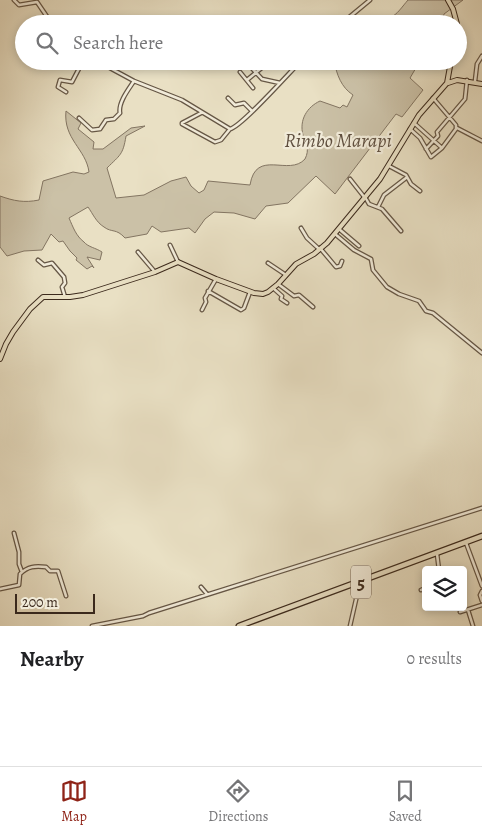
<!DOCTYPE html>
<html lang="en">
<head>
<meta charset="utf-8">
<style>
  :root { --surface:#fff; --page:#f6f6f6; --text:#202124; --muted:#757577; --line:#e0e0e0; --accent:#8f2418 }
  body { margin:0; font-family:Alegreya,serif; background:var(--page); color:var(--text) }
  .controls { position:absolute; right:15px; bottom:15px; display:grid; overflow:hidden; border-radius:5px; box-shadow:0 2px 8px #0003 }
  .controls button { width:45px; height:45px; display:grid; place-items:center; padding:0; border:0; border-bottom:1px solid var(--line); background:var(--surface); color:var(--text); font:25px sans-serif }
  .scale { position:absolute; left:15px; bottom:12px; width:80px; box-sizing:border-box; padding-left:5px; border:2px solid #3b291c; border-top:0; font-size:14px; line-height:18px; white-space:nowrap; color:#3b291c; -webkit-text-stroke:4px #f1ebd9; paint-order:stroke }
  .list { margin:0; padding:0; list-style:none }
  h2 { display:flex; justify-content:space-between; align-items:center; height:65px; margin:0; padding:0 20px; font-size:21px }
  h2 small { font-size:16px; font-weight:400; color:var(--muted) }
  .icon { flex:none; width:28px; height:28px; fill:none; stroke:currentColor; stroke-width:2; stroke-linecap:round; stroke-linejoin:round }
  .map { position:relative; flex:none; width:482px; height:626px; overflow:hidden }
  .search { position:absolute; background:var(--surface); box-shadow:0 2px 8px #0003; left:15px; right:15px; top:15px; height:55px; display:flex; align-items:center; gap:12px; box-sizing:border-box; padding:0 18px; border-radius:28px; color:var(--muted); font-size:19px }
  .sheet { height:140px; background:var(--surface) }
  nav { display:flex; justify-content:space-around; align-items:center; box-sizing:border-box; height:70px; border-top:1px solid var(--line); background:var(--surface); font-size:14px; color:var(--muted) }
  nav a { display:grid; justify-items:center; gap:2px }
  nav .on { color:var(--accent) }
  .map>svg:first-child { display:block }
  .green { fill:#cbc1a7; stroke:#837562 }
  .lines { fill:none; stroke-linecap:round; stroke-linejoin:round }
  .minor-casing { stroke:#665746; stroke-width:5 }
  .major-casing { stroke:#3b291c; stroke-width:6 }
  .highway-casing { stroke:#3b291c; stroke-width:7 }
  .minor { stroke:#f1ebd9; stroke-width:2.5 }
  .major { stroke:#e9e0c4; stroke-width:4 }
  .highway { stroke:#e9e0c4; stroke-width:4.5 }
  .labels { text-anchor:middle; stroke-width:4.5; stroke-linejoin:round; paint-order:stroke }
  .shield { fill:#f1ebd9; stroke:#726355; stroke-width:1 }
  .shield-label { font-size:19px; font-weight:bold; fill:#3b291c }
  .park-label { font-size:20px; font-style:italic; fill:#5f4f3f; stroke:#f1ebd9 }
</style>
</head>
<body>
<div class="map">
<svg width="482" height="626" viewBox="0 0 482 626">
  <rect width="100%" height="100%" fill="#e9e0c4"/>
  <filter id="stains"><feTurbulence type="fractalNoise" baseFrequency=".004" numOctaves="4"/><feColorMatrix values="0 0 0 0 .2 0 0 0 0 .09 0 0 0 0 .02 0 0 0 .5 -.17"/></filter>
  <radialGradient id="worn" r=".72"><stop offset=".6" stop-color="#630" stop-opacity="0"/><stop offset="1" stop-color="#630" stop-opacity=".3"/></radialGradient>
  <path class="green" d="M408 0H463L444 14 442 24H369L375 17C394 21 396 14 408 0Z
    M334 61H420L410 78 423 90 402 117 396 114 335 194 316 176 288 203 266 206 255 219 234 213 214 212 205 219 195 233 189 228 161 232 152 226 147 234 125 238C116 228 112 233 104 227 96 222 93 214 88 207L69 218C73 227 76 236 84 242 88 247 96 248 102 252L100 260 87 257 94 268 92 266 87 269 76 260 77 258 70 251 63 241 59 242 51 234 42 250 24 251 7 256 0 247V196C14 201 24 203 39 200L43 181 73 172 84 174 89 172C86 149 63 139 66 111L81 123 78 129 94 142 93 149H103L131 128 145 126 126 136C123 155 120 155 107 168L116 198 144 195 171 181 186 177 191 186 199 193 204 190 208 181 250 185C256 148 289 177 305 159 310 149 306 144 303 135 299 120 307 107 320 101L340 108 343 105 347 107 353 95C341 87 337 75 334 61Z"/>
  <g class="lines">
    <defs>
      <path id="minor" d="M14 0 19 5 37 2 52 24
        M341 24 370 0
        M97 61 134 81 182 100 230 129C241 127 289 73 301 61
        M248 64 262 79 280 83
        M115 70 119 65 115 61
        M240 72 253 88
        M247 80 270 61
        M475 81 477 64 482 56
        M66 92 58 87 60 80 72 82 83 61
        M228 98 235 105 244 103 252 111
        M201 113 182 123V124L215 142 221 140 230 129
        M79 118 92 130 100 129 106 120 114 119 120 113C118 103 128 90 134 81
        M414 123 442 148
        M457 128 482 141
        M410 129 420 138 431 157 442 148 456 129V125L433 98
        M426 149 438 136 437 132 465 99 467 80
        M389 166 406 175 411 184 420 191
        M350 179 365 198
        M365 197 369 204 382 209 401 231
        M378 207 384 195 406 178
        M301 228 307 238 319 249
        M339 229 359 246
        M335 234 354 250 371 259 373 270 387 287 399 294 419 301 426 311 433 313 482 353
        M170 245 178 262
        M320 248 336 267 340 266 342 261
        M138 252 155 272
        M38 260 44 265 52 263 64 277 65 283 62 287 65 297
        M268 263 286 275
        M278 284 294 296 299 295 313 307
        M273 288 282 296 281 299 287 303
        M208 291 241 310 244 308 250 292
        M202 310 206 302 205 298 216 279
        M14 533 19 552V564L22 572
        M466 543 482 586
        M437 554 439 570
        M201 587 207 594
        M0 589 19 585 20 574C28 566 35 566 46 567L50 571H58L66 596
        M421 590 426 588
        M482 591 480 595 482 601
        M468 610 473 626
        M460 612 482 605
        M92 626 143 616 149 613C260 578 371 543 482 508
        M350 626 360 582"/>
      <path id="major" d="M448 0 453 9 457 24
        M448 83 457 80 482 84
        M0 359 6 344 13 332 30 309 43 297H70L83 295 155 272 178 262 216 279 254 293 263 294 268 292 278 284 296 264 314 254 327 243 380 179 419 115 447 83 451 61"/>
      <path id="highway" d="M239 626 482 536"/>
    </defs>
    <use href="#minor" class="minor-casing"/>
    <use href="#major" class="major-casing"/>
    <use href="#highway" class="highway-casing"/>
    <use href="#minor" class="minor"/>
    <use href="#major" class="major"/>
    <use href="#highway" class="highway"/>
  </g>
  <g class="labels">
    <rect class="shield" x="351" y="565.5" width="20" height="33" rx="4"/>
    <g class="shield-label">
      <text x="361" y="589">5</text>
    </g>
    <g class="park-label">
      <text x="338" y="147">Rimbo Marapi</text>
    </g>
  </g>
  <rect width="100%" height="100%" filter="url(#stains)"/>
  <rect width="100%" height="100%" fill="url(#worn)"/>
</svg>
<div class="controls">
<button><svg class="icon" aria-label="layers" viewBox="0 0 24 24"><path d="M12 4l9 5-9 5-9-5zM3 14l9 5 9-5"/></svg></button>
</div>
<div class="scale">200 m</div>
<div class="search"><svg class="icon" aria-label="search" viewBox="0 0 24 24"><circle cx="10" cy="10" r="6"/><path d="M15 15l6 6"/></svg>Search here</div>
</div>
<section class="sheet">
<h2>Nearby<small>0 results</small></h2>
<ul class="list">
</ul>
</section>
<nav>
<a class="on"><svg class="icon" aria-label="map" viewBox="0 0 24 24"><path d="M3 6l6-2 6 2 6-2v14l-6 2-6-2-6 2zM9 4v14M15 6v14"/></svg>Map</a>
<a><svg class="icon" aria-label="directions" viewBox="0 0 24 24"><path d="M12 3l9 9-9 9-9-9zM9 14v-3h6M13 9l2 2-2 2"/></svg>Directions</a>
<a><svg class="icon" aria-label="saved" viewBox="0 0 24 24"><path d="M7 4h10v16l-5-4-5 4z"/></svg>Saved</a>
</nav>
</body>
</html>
